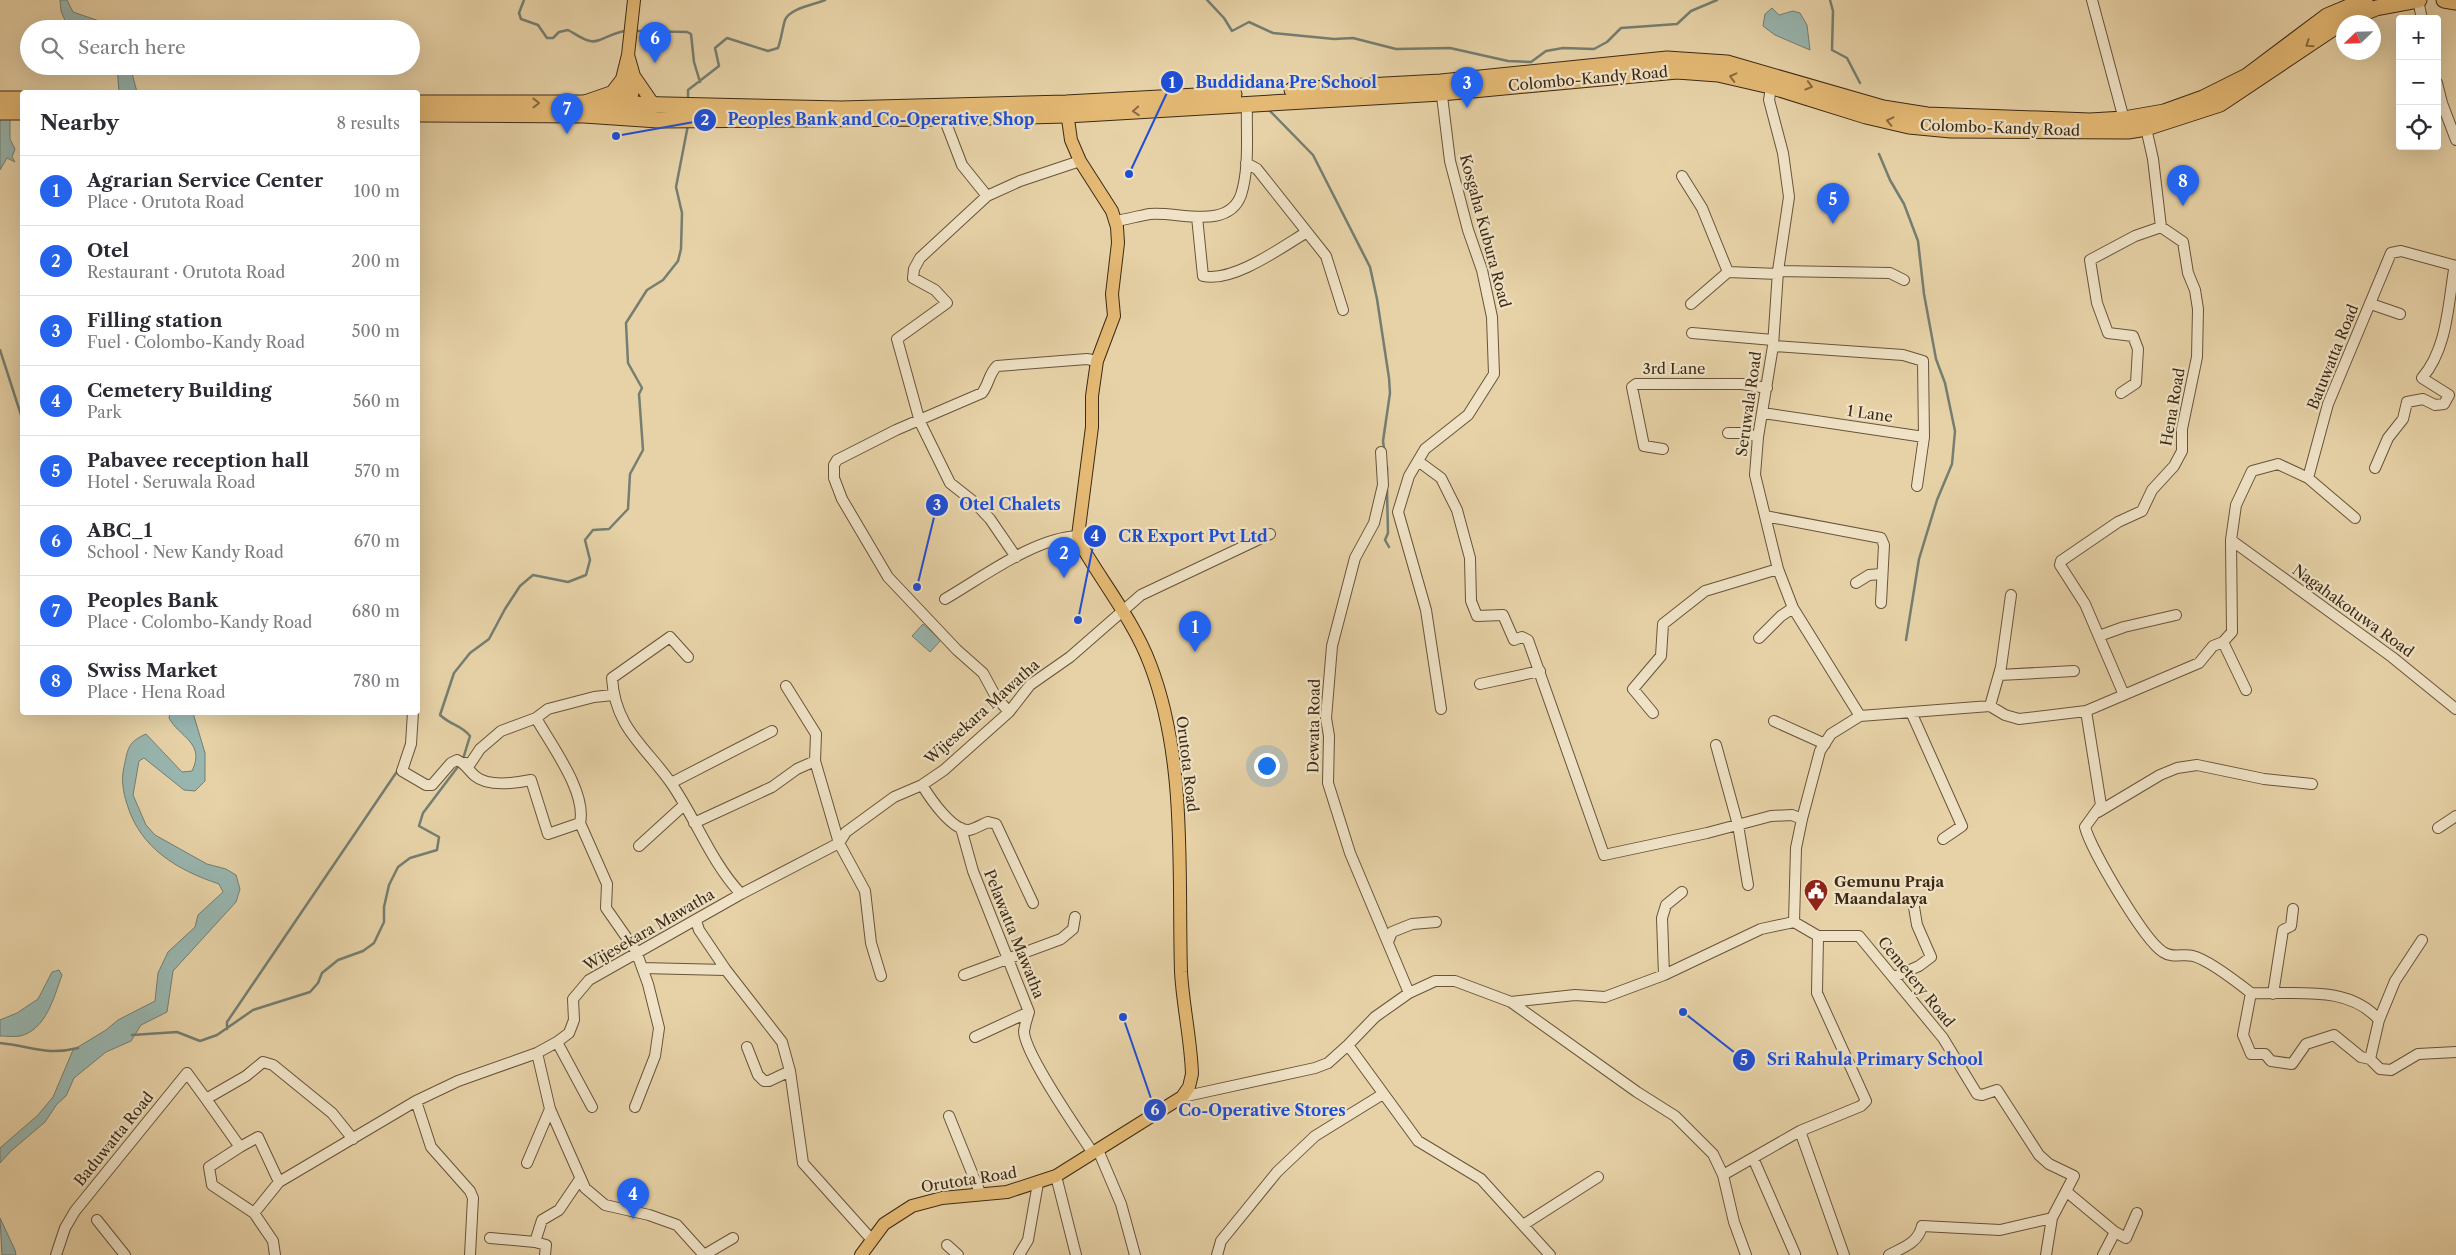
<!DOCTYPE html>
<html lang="en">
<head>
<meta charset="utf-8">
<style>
  :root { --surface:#fff; --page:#f2f2f3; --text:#2b2b33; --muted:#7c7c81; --line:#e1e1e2; --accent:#2563eb }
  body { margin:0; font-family:"Libre Caslon Text",serif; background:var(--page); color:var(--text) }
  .controls { position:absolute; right:15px; top:15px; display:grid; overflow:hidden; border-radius:5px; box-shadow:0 5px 20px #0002 }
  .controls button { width:45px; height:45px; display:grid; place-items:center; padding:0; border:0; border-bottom:1px solid var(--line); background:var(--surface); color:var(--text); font:25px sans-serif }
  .compass { position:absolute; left:2336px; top:15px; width:45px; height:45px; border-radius:50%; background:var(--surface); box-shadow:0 5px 20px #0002; rotate:247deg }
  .you { position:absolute; left:1266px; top:765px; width:18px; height:18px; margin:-12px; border:4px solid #fff; border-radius:50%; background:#1a73e8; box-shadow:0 0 0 8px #1a73e833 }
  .badge { display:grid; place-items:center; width:32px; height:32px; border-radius:50%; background:var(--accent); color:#fff; font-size:16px; font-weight:700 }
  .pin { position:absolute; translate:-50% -41px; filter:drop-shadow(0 1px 2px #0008) }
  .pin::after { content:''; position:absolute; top:26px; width:18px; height:15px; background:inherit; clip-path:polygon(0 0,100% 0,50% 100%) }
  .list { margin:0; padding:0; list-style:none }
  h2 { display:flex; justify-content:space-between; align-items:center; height:65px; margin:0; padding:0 20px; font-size:21px }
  h2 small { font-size:16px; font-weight:400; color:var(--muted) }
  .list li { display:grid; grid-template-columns:32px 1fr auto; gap:15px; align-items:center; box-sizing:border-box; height:70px; padding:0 20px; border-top:1px solid var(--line) }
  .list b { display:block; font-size:19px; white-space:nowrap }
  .list p { margin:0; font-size:16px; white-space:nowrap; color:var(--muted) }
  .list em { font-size:16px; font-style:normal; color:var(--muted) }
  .icon { flex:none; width:28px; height:28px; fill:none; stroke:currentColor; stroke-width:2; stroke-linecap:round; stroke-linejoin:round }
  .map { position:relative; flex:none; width:2456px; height:1255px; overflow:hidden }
  .search { position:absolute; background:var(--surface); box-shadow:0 5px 20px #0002; left:20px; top:20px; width:400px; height:55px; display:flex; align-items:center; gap:12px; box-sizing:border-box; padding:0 18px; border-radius:28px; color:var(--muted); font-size:19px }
  .panel { position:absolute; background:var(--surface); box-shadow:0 5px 20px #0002; left:20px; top:90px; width:400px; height:625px; border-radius:5px }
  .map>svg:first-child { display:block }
  .water { fill:#98b6b0; stroke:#747e72 }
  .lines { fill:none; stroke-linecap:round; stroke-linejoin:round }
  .stream { stroke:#747e72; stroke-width:2.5 }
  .minor-casing { stroke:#68543a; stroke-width:12 }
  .major-casing { stroke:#3d2a15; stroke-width:14 }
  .highway-casing { stroke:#3d2a15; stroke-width:17 }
  .minor { stroke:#efe2c6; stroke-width:10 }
  .major { stroke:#e4b974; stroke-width:12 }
  .highway { stroke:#e4b974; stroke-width:15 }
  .oneway { stroke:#886a40 }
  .labels { text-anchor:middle; stroke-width:4.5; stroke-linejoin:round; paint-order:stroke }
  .street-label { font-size:15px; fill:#3d2a15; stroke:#efe2c6 }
  .poi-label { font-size:15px; font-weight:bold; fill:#3d2a15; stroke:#efe2c6; text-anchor:start }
  .leader { fill:none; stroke:#1d4ed8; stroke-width:2 }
  .callout-dot { fill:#1d4ed8; stroke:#efe2c6; stroke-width:2 }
  .mark-label { font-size:15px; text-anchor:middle; font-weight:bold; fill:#fff }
  .callout-label { font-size:16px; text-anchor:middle; font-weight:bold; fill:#1d4ed8; stroke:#efe2c6; stroke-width:4.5; stroke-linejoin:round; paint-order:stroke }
</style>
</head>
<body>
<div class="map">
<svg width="2456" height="1255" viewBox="0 0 2456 1255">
  <rect width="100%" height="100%" fill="#e7d2a7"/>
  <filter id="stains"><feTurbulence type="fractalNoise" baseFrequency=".004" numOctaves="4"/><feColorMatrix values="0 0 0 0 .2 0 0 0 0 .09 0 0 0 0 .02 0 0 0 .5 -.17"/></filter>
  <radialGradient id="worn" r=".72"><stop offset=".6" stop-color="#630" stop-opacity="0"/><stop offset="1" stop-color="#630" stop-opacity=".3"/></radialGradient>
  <path class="water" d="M60 0H67L73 12 105 23 110 29H77L67 25 61 11Z
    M1772 8 1779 15 1793 11 1800 13 1807 25 1810 50 1775 35 1763 26 1765 14Z
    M117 66H130L137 92H119Z
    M0 116 10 117V139L15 149 12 157 15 162 7 158 0 170Z
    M923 624 941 640 930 652 912 636Z
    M170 713H193L205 753V781L195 791 184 790 144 758 139 761 133 795 146 825 155 835 207 864 226 869 236 875 240 889 236 902 173 971 167 1012 141 1025 131 1041 106 1052 74 1078 66 1096 57 1104 45 1122 11 1151 0 1163V1148L38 1115 53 1097 73 1050 106 1030 118 1020 155 1001 158 973 168 952 195 927 198 915 223 892 219 884C177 870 140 848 127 804 123 792 121 779 124 767 128 748 128 742 146 734L182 772 192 771C206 743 179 737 169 718Z
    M59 970 62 975C54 997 46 1030 20 1036 14 1037 6 1036 0 1036V1020L17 1013 38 999 52 972Z
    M0 1218 15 1250 16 1255H2Z"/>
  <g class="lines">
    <path class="stream" d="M524 0 519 13 521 19 538 25 547 38H553L559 32 568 30C574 33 583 40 590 41 600 44 614 30 628 31
      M1207 0 1224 18 1232 31 1249 22 1273 33 1334 39 1353 38 1396 49 1450 48 1508 61 1531 62 1546 51 1563 48 1594 49 1607 42 1621 28 1677 24 1691 11 1717 0
      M1830 0 1833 11 1832 50 1847 58 1860 83
      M636 31 687 32 691 34 694 62 700 82
      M688 99V90L719 66 715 48 727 38 768 51 778 48C781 40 783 26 785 20 790 8 814 5 825 0
      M1267 108 1313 155 1370 267 1377 299 1389 378 1390 393 1383 441 1384 449
      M1879 154 1890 180 1904 204 1918 241 1924 294 1936 359 1945 383 1955 431 1952 464 1937 500 1919 559 1906 640
      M0 350 22 418
      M1387 467V479
      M1387 490 1388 533 1385 540 1389 547
      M463 759 470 736C461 725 452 726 440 715L454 673 470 653 489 639 505 609 520 586 533 575 568 582 586 575 590 560 585 540 593 530 609 529 628 509 630 474 643 450 639 394 642 388 628 363 626 323 647 290 663 280 678 261 681 249 682 213 676 187 688 125
      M227 1029V1022L398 770
      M132 1035 177 1032 200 1041 217 1035 253 1010 310 992 318 983 322 973 338 960 363 951 374 943 384 922V907L389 885 398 867 410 858 437 850 439 837 419 826 423 813 460 764
      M0 1043C31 1046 46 1056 78 1048"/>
    <defs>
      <path id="minor" d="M2092 0 2125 123
        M2418 0 2422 19
        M1772 81 1769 100 1783 153 1789 197 1778 271 1773 346 1758 437 1755 475 1778 569 1793 608 1860 716
        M2437 83 2442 103 2456 140
        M1441 88 1450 161 1468 230 1482 270 1492 317 1494 374 1468 415 1425 449 1409 476 1398 512 1426 610 1441 709
        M944 118 962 165 987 196
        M1246 163 1257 169 1326 256 1343 310
        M1682 176 1702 208 1728 272 1778 274
        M1197 217 1203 276C1233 283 1282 247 1307 232
        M1116 221C1127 219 1139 216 1150 214 1177 211 1228 231 1241 195 1250 167 1246 132 1247 103
        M1778 271 1890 273 1904 280
        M1691 304 1728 272
        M2371 304 2400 314
        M1692 333 1773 340
        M1773 346 1903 355 1923 361 1924 437
        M2121 393 2136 383 2138 349 2133 336 2108 333 2097 303 2090 260 2135 236 2161 227
        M1763 413 1924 437 1917 486
        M1728 433H1743L1758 437
        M1663 449 1644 446 1632 387 1636 384H1742L1767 388
        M1381 452 1383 485 1374 523 1355 558 1332 646 1326 718 1329 736 1328 783 1350 853 1409 993
        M1418 461 1441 478 1457 510 1470 558 1471 601 1477 616 1503 615 1514 640 1522 637 1528 640 1604 855 1707 833 1771 816 1792 815 1802 819
        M2375 468 2388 438 2403 419 2407 402 2423 399 2435 405 2444 404 2449 395 2422 378C2447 349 2448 306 2454 270L2453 265
        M2308 478 2355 518
        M1765 516 1881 538 1884 545 1881 603
        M2231 540 2392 657 2456 709
        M1016 557 990 519 974 502 950 483 920 422 897 339 947 303 935 290 913 278 914 269 920 258 987 196 1020 181 1080 161
        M1856 583 1869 575 1881 574
        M945 599C983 577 1034 538 1078 536
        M2099 636 2124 627 2176 615
        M1759 638 1781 616 1793 608
        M2223 642 2246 690
        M688 657 670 637 612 678C615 728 645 746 671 783 696 819 711 862 741 894
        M1999 675 2074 671
        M1480 684 1540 671
        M786 686 816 734 815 761 839 843 865 891 871 943 881 976
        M2124 695 2085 604 2060 565 2061 561 2118 522 2142 511 2152 490 2174 466 2182 451V429L2197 357 2198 309 2195 290 2188 273 2183 242 2161 227 2153 159 2146 128
        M1990 706 2001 667 2011 595
        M2086 711 2101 805 2085 827C2091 850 2144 940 2163 952 2173 959 2183 953 2193 956 2209 960 2237 982 2251 993
        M413 712 411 744 402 771 426 785H432L451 763 457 760C466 764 468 770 475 776 488 787 516 783 531 780L548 834 580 823
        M1009 712 996 697 983 673 957 650 888 577 842 499 834 478V465L837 460 896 430 982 393C989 384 989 373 997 366L1087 359 1097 361
        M1911 712 1962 826 1943 839
        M1653 713 1633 689 1661 656 1663 624 1705 591 1778 569
        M536 718C551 745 587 792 580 823L607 884 606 908 636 951 648 984 659 1028 655 1056 635 1107
        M1774 721 1825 744
        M1716 745 1738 825 1748 885
        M465 763 470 764 480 749 501 731 536 718 548 709 594 697 613 695
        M671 783 772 731
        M922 785C930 798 952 831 969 830 975 829 983 824 988 822L996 824 1033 903
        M2098 812 2160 775 2177 768 2197 765 2264 779 2312 784
        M694 823 772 787 797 769 815 761
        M961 828 973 871 1029 1012C1027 1018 1025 1025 1024 1031 1024 1053 1079 1132 1093 1153
        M2438 828 2456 816
        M639 846 684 805
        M696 921 699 930 726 970 782 1042 790 1071 803 1163 872 1240
        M1794 922 1796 848 1802 819 1820 751 1831 734 1860 716 1990 706 2005 715 2019 719 2086 711 2199 663 2213 646 2223 642 2232 632 2231 540 2236 505 2252 471 2278 464 2308 478 2328 404 2391 253 2401 251 2456 266
        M1794 922 1818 936H1859L1943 1038 1977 1094 1982 1095 1997 1090 2039 1155 2049 1164 2074 1176 2052 1218 2046 1255
        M2422 940 2395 981 2379 1020 2370 1059 2380 1069 2391 1070 2418 1054 2456 1052
        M1388 942 1392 932 1412 924 1436 922
        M642 968 726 970
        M964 975 1061 939 1073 929 1075 917
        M1664 975 1662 918 1666 905 1682 892
        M1894 977 1919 966 1931 957 1917 925 1913 901
        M2273 994 2283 930 2291 926 2293 909
        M1511 1002 1575 995 1605 997 1664 975 1761 929 1794 922
        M975 1037 1029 1012
        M557 1042 592 1107
        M1348 1045 1418 1141 1481 1179 1550 1255
        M747 1047 758 1075 764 1081H769L790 1071
        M537 1053 550 1109 585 1188 605 1205 649 1215 677 1225 704 1255
        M2370 1059 2361 1057 2334 1035 2306 1044 2292 1064 2271 1061 2265 1054H2251L2243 1035 2251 993C2295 995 2348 984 2379 1020
        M1182 1097 1315 1068 1328 1063 1348 1045 1375 1017 1409 993 1435 981H1455L1511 1002 1637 1092 1675 1116 1713 1154 1723 1175 1734 1222 1746 1255
        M416 1101 431 1147 470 1191 473 1198 470 1255
        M949 1116 981 1195
        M1800 1131 1844 1255
        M240 1147 258 1137 279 1182
        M1098 1150 1121 1204 1135 1255
        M1753 1158 1795 1254
        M527 1163 550 1109
        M1723 1175 1800 1131 1861 1106 1866 1101 1817 993 1818 936
        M1056 1176 1076 1255
        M2067 1192 2115 1232 2126 1238 2137 1213
        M254 1213 212 1185 209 1167 240 1147 206 1099 246 1076 263 1062 273 1065 332 1113 353 1139
        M97 1220 125 1255
        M1523 1225 1598 1177
        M490 1238 535 1242 542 1220 559 1210 580 1179
        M535 1242 546 1245 545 1255
        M947 1245 958 1255
        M56 1255 65 1228 75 1211 187 1073 206 1099
        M275 1255 273 1241 254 1213 279 1182 416 1101 458 1081 537 1053 557 1042 569 1033 574 1020 573 999 589 980 741 894 839 843 846 832 894 797 922 785 944 770 1009 712 1030 685 1070 657 1141 595 1270 534
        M704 1255 733 1238
        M1019 1255 1028 1240 1038 1183
        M1217 1255 1221 1241 1277 1172 1315 1136 1383 1094
        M1889 1255C1904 1247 1918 1243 1922 1226L2000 1230 2052 1218
        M2103 1255 2115 1232"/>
      <path id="major" d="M628 55 634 76 631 106
        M634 76 654 105
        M586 101 612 92 622 79
        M623 114 622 79 628 55 634 0
        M861 1255 884 1224 912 1206 942 1198 1007 1192 1056 1176 1182 1097 1189 1087 1192 1074C1191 1040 1183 1007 1181 972 1178 872 1187 760 1150 664 1135 624 1106 587 1084 550L1078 536 1092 427V396L1097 361 1114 316 1112 294 1118 243 1117 227 1112 211 1080 161 1071 140 1066 105"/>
      <path id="highway" d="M2444 0 2456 2
        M1292 90 1441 82 1667 59 1727 63 1883 108 1927 115 2090 121 2124 119 2164 112 2203 98 2247 76 2327 16 2365 0
        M0 99H22
        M418 103H584L841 109 1066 103 1234 94
        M0 112H22
        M418 114 584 115 658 120 944 118 1067 115 1441 93 1677 71 1718 74 1770 86 1866 116 1909 126 1951 130 2128 131 2146 128 2220 104 2344 21 2376 8 2419 0"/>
    </defs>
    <use href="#minor" class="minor-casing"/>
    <use href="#major" class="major-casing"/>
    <use href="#highway" class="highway-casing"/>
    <use href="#minor" class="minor"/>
    <use href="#major" class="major"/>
    <use href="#highway" class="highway"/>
  </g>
  <defs><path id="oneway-chevron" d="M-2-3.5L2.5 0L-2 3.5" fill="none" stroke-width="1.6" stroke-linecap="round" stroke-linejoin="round" transform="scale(1.25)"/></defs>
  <g class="oneway">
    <use href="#oneway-chevron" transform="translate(2309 44) rotate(146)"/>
    <use href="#oneway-chevron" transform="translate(1733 77) rotate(-166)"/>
    <use href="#oneway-chevron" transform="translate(1809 86) rotate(16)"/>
    <use href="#oneway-chevron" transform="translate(536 103)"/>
    <use href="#oneway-chevron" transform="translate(1136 111) rotate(176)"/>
    <use href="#oneway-chevron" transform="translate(1890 121) rotate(-167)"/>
  </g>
  <defs>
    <symbol id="civic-pin" viewBox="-11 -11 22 30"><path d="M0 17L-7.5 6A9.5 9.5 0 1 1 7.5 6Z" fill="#8f2418" stroke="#efe2c6"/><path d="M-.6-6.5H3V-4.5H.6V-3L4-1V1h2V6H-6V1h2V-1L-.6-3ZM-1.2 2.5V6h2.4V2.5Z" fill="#fff"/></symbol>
  </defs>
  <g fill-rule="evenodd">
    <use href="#civic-pin" x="1802" y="877" width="28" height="38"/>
  </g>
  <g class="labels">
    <g class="street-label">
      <text transform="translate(1588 79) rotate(-5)" y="5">Colombo-Kandy Road</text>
      <text transform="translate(2000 128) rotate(2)" y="5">Colombo-Kandy Road</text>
      <text transform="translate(1485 231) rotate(75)" y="5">Kosgaha Kubura Road</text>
      <text transform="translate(2333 357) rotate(-68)" y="5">Batuwatta Road</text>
      <text x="1674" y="374">3rd Lane</text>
      <text transform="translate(1749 404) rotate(-82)" y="5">Seruwala Road</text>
      <text transform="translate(2173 407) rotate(-80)" y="5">Hena Road</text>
      <text transform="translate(1870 414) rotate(8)" y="5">1 Lane</text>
      <text transform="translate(2353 611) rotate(36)" y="5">Nagahakotuwa Road</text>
      <text transform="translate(982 712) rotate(-42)" y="5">Wijesekara Mawatha</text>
      <text transform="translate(1314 726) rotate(-89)" y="5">Dewata Road</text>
      <text transform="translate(1187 764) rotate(83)" y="5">Orutota Road</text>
      <text transform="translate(649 930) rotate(-30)" y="5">Wijesekara Mawatha</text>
      <text transform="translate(1014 934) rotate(68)" y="5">Pelawatta Mawatha</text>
      <text transform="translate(1916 982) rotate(51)" y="5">Cemetery Road</text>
      <text transform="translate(114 1139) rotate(-51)" y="5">Baduwatta Road</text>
      <text transform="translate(969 1180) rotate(-9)" y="5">Orutota Road</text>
    </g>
    <g class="poi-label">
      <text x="1834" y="887">Gemunu Praja<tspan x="1834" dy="17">Maandalaya</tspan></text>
    </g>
  </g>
  <path class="leader" d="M1129 174L1172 82M616 136L705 120M917 587L937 505M1078 620L1095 536M1683 1012L1744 1060M1123 1017L1155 1110"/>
  <g class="callout-dot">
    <circle cx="1129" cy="174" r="5"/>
    <circle cx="616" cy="136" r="5"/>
    <circle cx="917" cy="587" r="5"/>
    <circle cx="1078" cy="620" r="5"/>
    <circle cx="1683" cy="1012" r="5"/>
    <circle cx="1123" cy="1017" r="5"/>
    <circle cx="1172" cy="82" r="12"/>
    <circle cx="705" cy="120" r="12"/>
    <circle cx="937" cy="505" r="12"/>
    <circle cx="1095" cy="536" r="12"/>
    <circle cx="1744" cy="1060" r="12"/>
    <circle cx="1155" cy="1110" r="12"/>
  </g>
  <g class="mark-label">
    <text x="1172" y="88">1</text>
    <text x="705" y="125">2</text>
    <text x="937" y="510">3</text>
    <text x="1095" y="541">4</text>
    <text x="1744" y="1065">5</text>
    <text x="1155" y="1115">6</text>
  </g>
  <g class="callout-label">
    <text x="1286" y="88">Buddidana Pre School</text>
    <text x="881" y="125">Peoples Bank and Co-Operative Shop</text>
    <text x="1010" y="510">Otel Chalets</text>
    <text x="1193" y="542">CR Export Pvt Ltd</text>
    <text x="1875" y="1065">Sri Rahula Primary School</text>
    <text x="1262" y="1116">Co-Operative Stores</text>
  </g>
  <rect width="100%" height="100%" filter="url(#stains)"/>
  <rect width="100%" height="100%" fill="url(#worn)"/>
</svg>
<div class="controls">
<button>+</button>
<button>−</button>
<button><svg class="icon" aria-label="locate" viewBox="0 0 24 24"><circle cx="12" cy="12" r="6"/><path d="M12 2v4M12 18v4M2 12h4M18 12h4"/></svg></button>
</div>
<svg class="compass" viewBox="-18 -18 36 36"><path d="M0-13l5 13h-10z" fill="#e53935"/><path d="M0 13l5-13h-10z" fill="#7c7c81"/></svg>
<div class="you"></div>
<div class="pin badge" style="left:1195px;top:652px">1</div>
<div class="pin badge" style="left:1064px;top:578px">2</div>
<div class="pin badge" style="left:1467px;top:108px">3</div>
<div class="pin badge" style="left:633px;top:1219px">4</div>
<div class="pin badge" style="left:1833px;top:224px">5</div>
<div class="pin badge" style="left:655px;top:63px">6</div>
<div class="pin badge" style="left:567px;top:134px">7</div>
<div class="pin badge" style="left:2183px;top:206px">8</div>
<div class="search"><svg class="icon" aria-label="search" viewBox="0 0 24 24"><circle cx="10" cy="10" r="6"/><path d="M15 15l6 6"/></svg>Search here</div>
<section class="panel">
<h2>Nearby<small>8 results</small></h2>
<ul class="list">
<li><span class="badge">1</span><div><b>Agrarian Service Center</b><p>Place · Orutota Road</p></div><em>100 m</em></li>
<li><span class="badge">2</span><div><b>Otel</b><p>Restaurant · Orutota Road</p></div><em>200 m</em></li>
<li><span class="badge">3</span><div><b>Filling station</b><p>Fuel · Colombo-Kandy Road</p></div><em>500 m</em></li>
<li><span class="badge">4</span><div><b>Cemetery Building</b><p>Park</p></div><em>560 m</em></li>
<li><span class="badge">5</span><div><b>Pabavee reception hall</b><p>Hotel · Seruwala Road</p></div><em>570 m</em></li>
<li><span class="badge">6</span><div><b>ABC_1</b><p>School · New Kandy Road</p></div><em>670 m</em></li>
<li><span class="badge">7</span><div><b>Peoples Bank</b><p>Place · Colombo-Kandy Road</p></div><em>680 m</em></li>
<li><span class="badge">8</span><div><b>Swiss Market</b><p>Place · Hena Road</p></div><em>780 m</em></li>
</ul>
</section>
</div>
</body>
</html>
